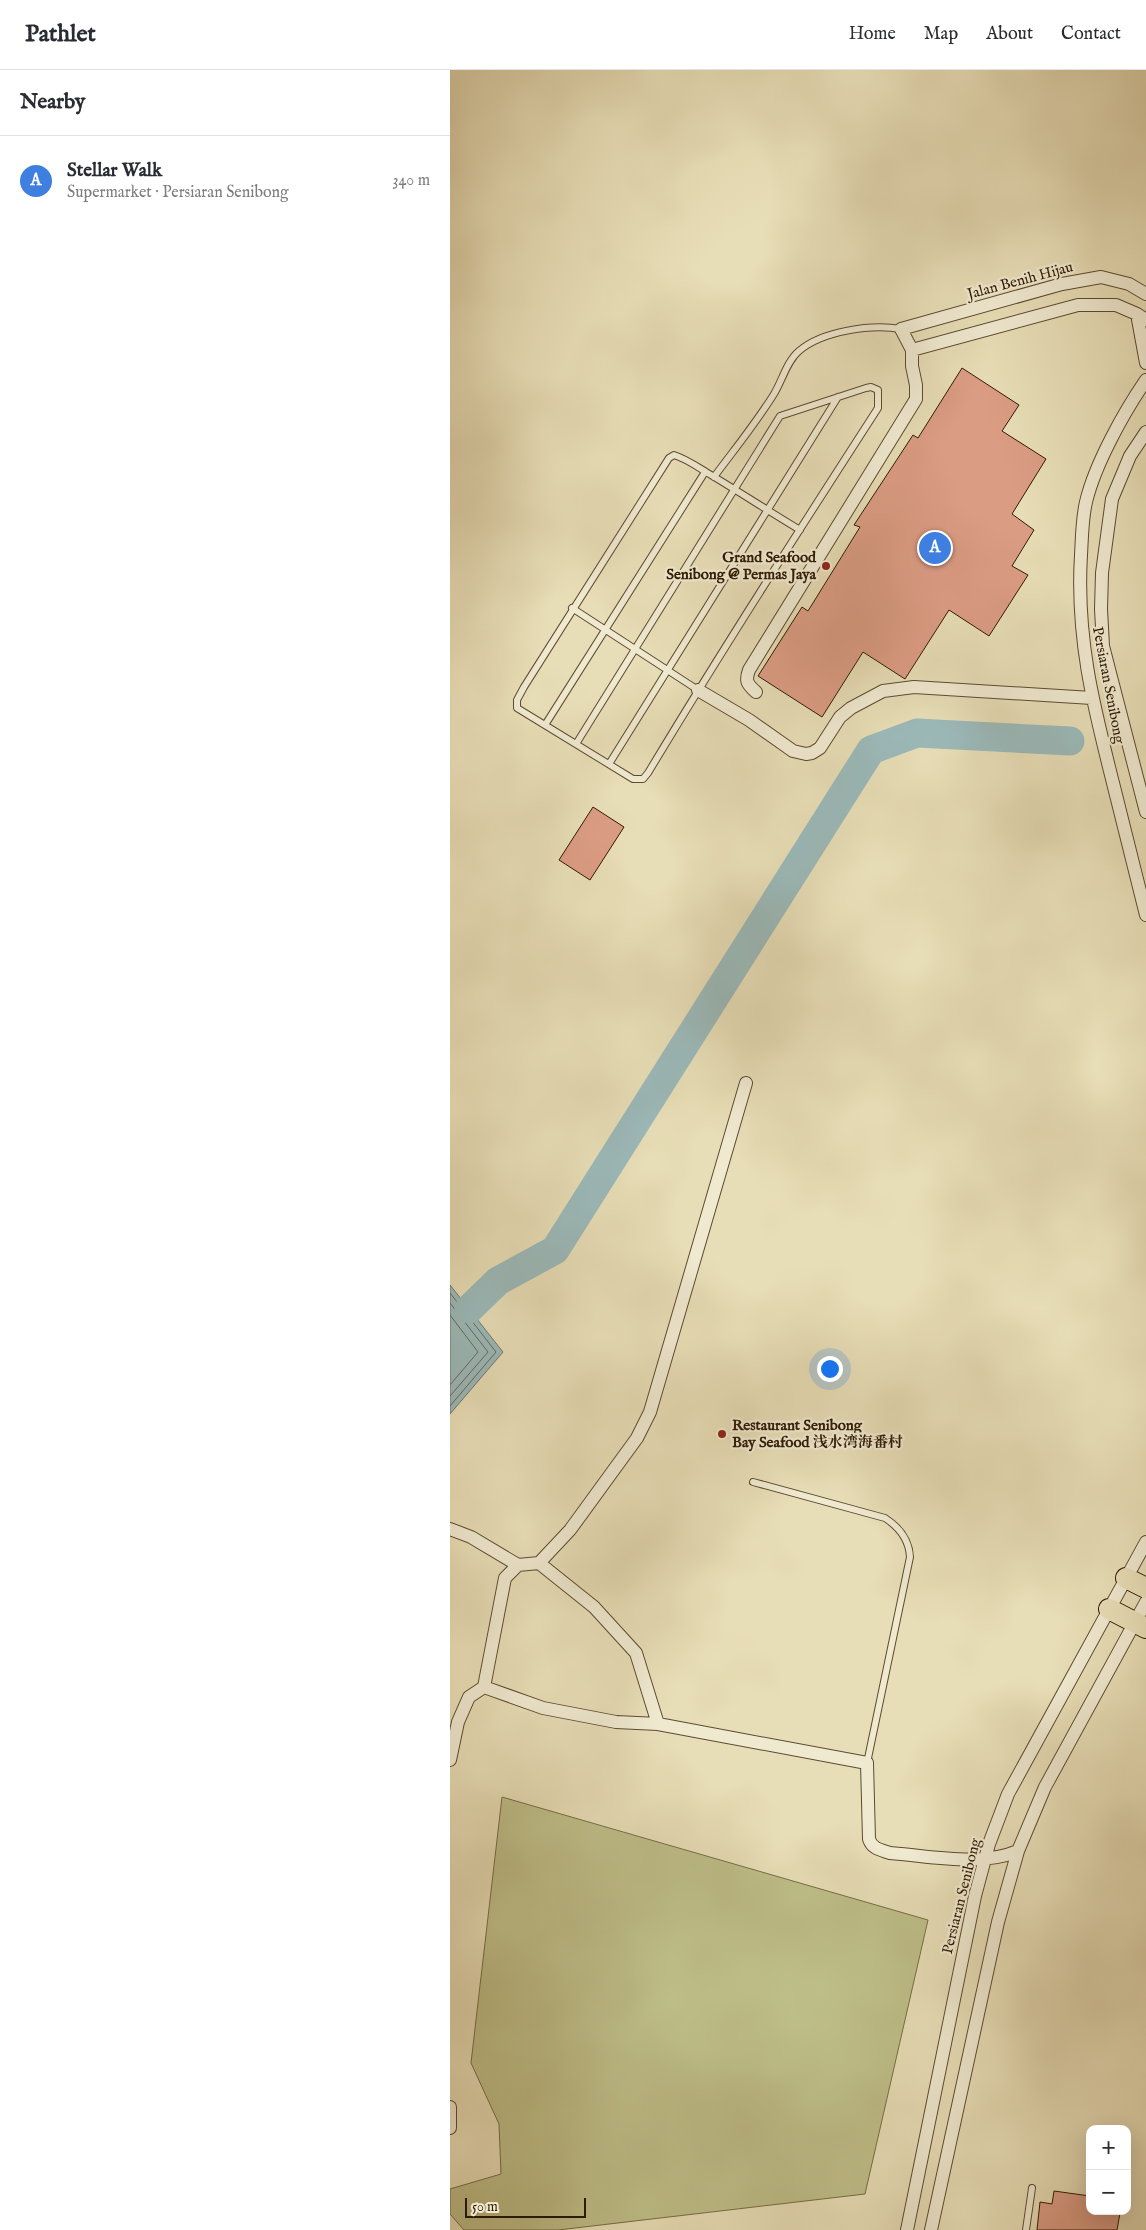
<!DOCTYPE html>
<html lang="en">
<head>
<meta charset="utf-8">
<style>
  :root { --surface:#fff; --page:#f2f2f3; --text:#2b2b33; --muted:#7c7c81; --line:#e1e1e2; --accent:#2563eb }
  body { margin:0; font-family:"IM FELL English","Noto Serif SC",serif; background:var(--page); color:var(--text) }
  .controls { position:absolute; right:15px; bottom:15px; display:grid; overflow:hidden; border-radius:10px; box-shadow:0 5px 20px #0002 }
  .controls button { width:45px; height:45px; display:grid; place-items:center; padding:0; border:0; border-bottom:1px solid var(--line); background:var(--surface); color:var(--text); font:25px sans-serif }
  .scale { position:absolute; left:15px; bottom:12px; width:121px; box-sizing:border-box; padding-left:5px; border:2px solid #2f1a02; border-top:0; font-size:14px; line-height:18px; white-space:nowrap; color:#2f1a02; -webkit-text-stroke:4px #efe9d0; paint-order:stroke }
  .you { position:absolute; left:379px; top:1298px; width:18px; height:18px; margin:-12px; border:4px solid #fff; border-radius:50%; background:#1a73e8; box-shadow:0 0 0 8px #1a73e833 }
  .badge { display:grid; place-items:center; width:32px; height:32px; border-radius:50%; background:var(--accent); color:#fff; font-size:16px; font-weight:700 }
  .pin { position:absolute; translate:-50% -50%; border:2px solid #fff; box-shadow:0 1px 5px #0006 }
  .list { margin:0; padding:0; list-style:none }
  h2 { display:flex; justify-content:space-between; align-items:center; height:65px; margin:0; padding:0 20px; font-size:21px }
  h2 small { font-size:16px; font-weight:400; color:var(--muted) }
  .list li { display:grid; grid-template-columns:32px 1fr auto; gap:15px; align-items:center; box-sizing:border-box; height:90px; padding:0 20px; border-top:1px solid var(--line) }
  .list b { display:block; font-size:19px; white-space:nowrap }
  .list p { margin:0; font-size:16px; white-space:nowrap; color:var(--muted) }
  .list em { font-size:16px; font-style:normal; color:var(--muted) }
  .map { position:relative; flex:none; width:696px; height:2160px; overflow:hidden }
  header { display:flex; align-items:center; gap:30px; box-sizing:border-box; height:70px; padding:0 25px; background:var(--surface); border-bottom:1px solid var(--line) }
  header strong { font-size:24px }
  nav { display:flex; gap:28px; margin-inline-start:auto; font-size:18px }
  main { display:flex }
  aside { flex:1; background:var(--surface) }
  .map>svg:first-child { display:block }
  .green { fill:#bebe88; stroke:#766c45 }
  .water { fill:#9bb9b9; stroke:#707970 }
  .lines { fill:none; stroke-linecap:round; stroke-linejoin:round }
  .shore { stroke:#656a5e; stroke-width:1 }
  .river { stroke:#9bb9b9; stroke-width:29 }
  .building { fill:#db9c84; stroke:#2f1a02 }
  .lane-casing { stroke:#5d4b2f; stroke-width:8 }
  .street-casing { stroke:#5d4b2f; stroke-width:14 }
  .primary-casing { stroke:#2f1a02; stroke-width:22 }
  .lane { stroke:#efe9d0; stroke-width:6 }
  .street { stroke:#efe9d0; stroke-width:12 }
  .primary { stroke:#e7ddb6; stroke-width:20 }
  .poi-dot { fill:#8f2418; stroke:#efe9d0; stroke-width:2 }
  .labels { text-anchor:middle; stroke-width:4.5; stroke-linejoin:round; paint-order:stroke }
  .street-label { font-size:15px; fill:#2f1a02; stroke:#efe9d0 }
  .poi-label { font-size:15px; font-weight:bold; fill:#2f1a02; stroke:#efe9d0; text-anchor:end }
</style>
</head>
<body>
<header>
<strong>Pathlet</strong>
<nav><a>Home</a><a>Map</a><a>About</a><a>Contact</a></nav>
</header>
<main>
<aside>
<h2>Nearby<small></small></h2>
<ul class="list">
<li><span class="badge" style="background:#3f7fe0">A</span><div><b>Stellar Walk</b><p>Supermarket · Persiaran Senibong</p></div><em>340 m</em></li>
</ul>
</aside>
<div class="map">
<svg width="696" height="2160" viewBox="0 0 696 2160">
  <rect width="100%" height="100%" fill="#e7ddb6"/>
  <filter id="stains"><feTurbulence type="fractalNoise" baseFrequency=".004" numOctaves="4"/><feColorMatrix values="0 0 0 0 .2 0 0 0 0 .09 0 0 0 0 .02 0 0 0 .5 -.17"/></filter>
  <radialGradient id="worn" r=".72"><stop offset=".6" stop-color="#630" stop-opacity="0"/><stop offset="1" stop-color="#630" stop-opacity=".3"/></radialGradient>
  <path class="green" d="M52 1727 478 1850 415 2124 108 2160H14L0 2144V2119L51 2104 49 2054 21 1993Z"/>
  <path class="water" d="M0 1215 53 1282 0 1344Z"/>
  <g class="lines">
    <path class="shore" d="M0 1223 46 1282 0 1336
      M0 1233 38 1282 0 1326
      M0 1245 28 1282 0 1315"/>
    <path class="river" d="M19 1239 48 1211 105 1180 421 680 467 663 620 671"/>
  </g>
  <path class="building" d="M512 298 569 335 552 361 596 389 562 444 584 460 562 496 578 505 539 566 499 540 455 609 413 582 372 647 308 606 352 537 358 541 410 457 404 455 463 365 468 368Z
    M143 737 174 757 140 810 109 790Z
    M604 2121 640 2126V2141L670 2143 667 2160H587L590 2132 602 2134Z"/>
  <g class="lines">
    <defs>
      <path id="lane" d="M264 407C284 380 306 353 324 324 332 311 337 291 349 281 372 261 421 254 451 259
        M122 538 248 620
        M95 655 255 402
        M126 674 330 346 416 318 421 317 428 320V338C350 459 272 580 198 703L193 709H183L67 638V630L74 617 219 388 224 385C237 389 249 398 261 405 291 423 320 442 350 460
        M159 694 388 327
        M303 1412 435 1448C449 1457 459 1469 460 1487L417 1693
        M576 2160 582 2118"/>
      <path id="street" d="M687 244 696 293
        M462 280 628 235H666L687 244 696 250
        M696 310C674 342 645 394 636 432 632 449 632 468 631 485 626 567 643 634 663 713 674 757 685 801 696 845
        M696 362 680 386 662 429 652 503 651 539 653 576 696 742
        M248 620 299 650 343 681 356 684 362 683 370 678 390 647 401 638 433 621 464 617 642 628
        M306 622C297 614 295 611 299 600L466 329V315L462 296V280L451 259 612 214 651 207 679 214 696 224
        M0 1459 21 1467 68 1495
        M89 1493 144 1537 186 1583 208 1654
        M34 1617 93 1638 166 1652 208 1654 417 1693 419 1769C422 1779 431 1780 440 1783 481 1786 531 1797 568 1781
        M0 1690 8 1652 19 1627 34 1617 55 1508 68 1495 89 1493 120 1460 187 1368 200 1342 296 1013
        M0 2037V2058
        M457 2160 525 1826 539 1774 558 1724 696 1472
        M481 2160 548 1852 568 1781 595 1717 696 1532"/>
      <path id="primary" d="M676 1508 696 1518
        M659 1539 696 1558"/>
    </defs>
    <use href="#lane" class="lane-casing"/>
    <use href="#street" class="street-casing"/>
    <use href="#primary" class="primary-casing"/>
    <use href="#lane" class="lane"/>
    <use href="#street" class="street"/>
    <use href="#primary" class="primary"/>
  </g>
  <g class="poi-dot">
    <circle cx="376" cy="496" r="5"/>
    <circle cx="272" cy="1364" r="5"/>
  </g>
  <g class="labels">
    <g class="street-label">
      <text transform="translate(570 210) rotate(-15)" y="5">Jalan Benih Hijau</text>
      <text transform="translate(659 615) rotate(79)" y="5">Persiaran Senibong</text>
      <text transform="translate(511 1826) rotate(-76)" y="5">Persiaran Senibong</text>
    </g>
    <g class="poi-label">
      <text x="366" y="492">Grand Seafood<tspan x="366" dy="17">Senibong @ Permas Jaya</tspan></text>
      <text x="282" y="1360" text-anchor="start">Restaurant Senibong<tspan x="282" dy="17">Bay Seafood 浅水湾海番村</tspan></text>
    </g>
  </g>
  <rect width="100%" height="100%" filter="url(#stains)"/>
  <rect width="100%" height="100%" fill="url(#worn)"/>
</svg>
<div class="controls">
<button>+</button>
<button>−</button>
</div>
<div class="scale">50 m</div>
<div class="you"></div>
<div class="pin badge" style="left:485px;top:478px;background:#3f7fe0">A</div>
</div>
</main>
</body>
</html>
